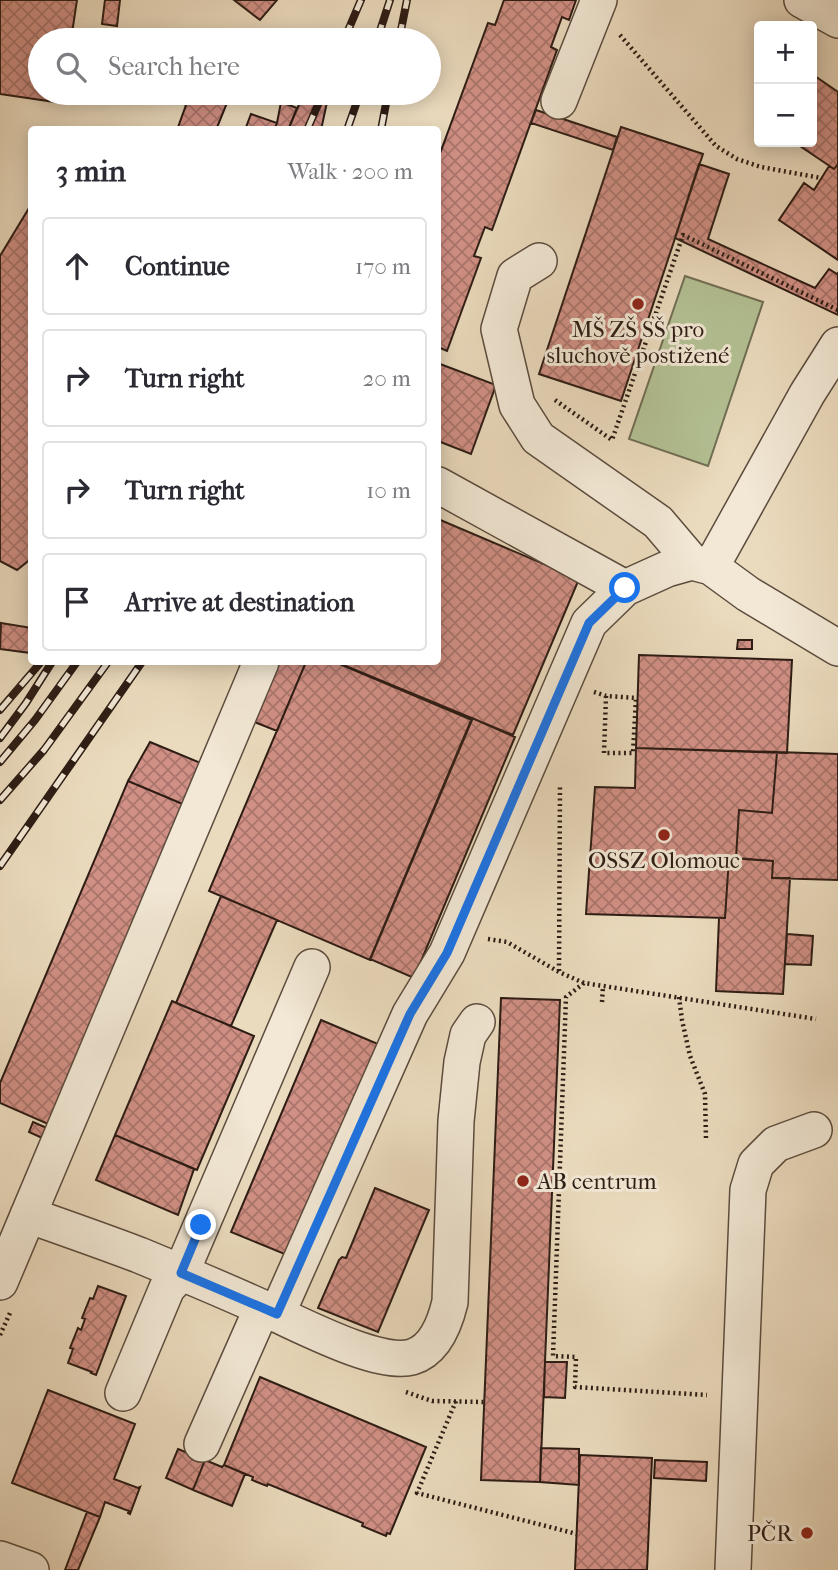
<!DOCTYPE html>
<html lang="en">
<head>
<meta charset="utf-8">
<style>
  :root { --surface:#fff; --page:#f2f2f3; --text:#2b2b33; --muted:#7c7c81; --line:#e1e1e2 }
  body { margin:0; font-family:"IM FELL French Canon",serif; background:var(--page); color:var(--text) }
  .controls { position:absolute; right:21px; top:21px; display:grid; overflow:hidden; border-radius:7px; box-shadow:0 4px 18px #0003 }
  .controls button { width:63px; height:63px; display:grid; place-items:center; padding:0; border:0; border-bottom:2px solid var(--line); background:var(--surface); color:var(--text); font:35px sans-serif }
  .stop { position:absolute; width:21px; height:21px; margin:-16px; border:5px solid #1a73e8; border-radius:50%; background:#fff }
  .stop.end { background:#1a73e8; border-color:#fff; box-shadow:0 2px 7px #0008 }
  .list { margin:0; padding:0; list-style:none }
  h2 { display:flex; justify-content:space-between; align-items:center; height:91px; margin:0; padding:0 28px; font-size:30px }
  h2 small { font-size:23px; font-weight:400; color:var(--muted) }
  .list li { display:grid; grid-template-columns:46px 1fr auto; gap:21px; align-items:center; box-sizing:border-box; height:98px; margin:0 14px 14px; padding:0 14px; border:2px solid var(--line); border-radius:7px }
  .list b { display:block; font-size:26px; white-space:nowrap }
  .list em { font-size:23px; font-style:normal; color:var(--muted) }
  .icon { flex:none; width:38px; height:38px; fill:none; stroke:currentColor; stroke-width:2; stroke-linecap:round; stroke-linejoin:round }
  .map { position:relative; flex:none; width:838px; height:1570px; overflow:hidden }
  .search { position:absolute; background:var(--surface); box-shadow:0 4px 18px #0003; left:28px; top:28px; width:413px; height:77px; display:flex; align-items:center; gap:18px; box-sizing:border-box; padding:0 24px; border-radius:38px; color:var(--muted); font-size:26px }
  .panel { position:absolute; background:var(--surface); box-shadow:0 4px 18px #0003; left:28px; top:126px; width:413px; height:539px; border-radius:7px }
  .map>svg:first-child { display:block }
  .green { fill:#b3c194; stroke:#706e54; stroke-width:2 }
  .building { fill:url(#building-cross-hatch); stroke:#2d1c14; stroke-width:2 }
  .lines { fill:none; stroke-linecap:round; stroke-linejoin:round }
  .minor-casing { stroke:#5c4c3e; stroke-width:38 }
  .path { stroke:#2d1c14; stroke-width:4.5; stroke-dasharray:2 3.5; stroke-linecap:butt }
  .minor { stroke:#f2e8d5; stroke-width:35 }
  .rail-casing { stroke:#2d1c14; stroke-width:8 }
  .rail { stroke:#f2e8d5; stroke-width:5; stroke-dasharray:16; stroke-linecap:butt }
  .route { stroke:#1a73e8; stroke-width:9 }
  .poi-dot { fill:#8f2418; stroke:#f2e8d5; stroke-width:2.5 }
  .labels { text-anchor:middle; stroke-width:6; stroke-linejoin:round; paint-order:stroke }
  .poi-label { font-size:23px; fill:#2d1c14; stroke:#f2e8d5 }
</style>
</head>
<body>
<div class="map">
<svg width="838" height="1570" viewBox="0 0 838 1570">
  <defs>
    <pattern id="building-cross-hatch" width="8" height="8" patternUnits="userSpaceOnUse" patternTransform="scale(1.75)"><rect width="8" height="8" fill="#d19085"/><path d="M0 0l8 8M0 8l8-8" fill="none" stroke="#aa756c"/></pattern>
  </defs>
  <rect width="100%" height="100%" fill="#ebdbbe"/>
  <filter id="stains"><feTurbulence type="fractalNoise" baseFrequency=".00286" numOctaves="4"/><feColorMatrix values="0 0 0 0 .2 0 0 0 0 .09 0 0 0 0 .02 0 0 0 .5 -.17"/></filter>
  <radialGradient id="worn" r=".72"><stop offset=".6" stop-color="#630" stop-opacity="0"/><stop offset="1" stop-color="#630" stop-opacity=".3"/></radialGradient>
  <path class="green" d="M685 276 763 302 708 466 629 439Z"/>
  <path class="building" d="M0 0H77L71 40H40V93H63L62 103 0 94Z
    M105 0H120L117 26 102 24Z
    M234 0H277L260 20Z
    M504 0H576L569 20 562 17 551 47 557 50 492 230 485 227 474 256 481 258 447 351 438 347V159L488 23 495 25Z
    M812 74 838 92V164L834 169 794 142H812Z
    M182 93H231L216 130H177L186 105 179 102Z
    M304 93H329L321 130H288Z
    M281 102 297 108 288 130H274L277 123Z
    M536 110 617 137 613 150 531 123Z
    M251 114 277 123 274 130H245Z
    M621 127 703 154 621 401 539 374Z
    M699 164 729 174 708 239 815 288 829 269 837 274 838 273V315L675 238Z
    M838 164V260L779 220 804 183 814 190 829 166 834 169Z
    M32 203V558L17 570 0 561V256Z
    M440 364 496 385 471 454 438 441V370Z
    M438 519 579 579 513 735 336 662H438Z
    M1 623 32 628 31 653 0 649Z
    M738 640H752V649H737Z
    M639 655 792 660 787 753 636 748Z
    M277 662H306L277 731 252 721Z
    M306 662H335L472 720 370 960 209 891Z
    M472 718 515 737 414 978 370 959Z
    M150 742 203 764 185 805 128 781Z
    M636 748 777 752 772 813 739 810 736 858H729L725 918 586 914 595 787 635 788Z
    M777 752 838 754V880L772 878 773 861 736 858 739 810 772 813Z
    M128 781 185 805 48 1124 0 1103V1083Z
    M729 858 773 861 772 878H790L783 994 716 991 719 918H725Z
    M221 896 277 920 231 1026 176 1003Z
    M787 934 813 936 811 965 785 964Z
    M501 998 560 1000 540 1482 481 1480Z
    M172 1001 254 1036 197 1170 115 1135Z
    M321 1020 378 1044 287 1255 231 1232Z
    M33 1122 47 1128 42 1138 29 1132Z
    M115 1135 194 1169 178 1215 96 1180Z
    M375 1188 429 1210 378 1332 318 1308 339 1260 342 1257 346 1258Z
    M98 1286 126 1296 96 1375 91 1373 92 1372 68 1363 73 1349 70 1348 78 1328 81 1330 85 1319 82 1318 90 1298 93 1299Z
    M545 1362H567L565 1398 544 1397Z
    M260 1377 426 1447 390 1534 387 1533 386 1536 362 1526 363 1523 268 1484 267 1486 252 1480 253 1477 224 1465Z
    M48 1390 135 1424 114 1479 138 1488 140 1487 130 1514 128 1513 129 1511 105 1502 100 1517 12 1483Z
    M541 1448 579 1449V1485L540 1482Z
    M178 1449 205 1460 193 1490 166 1478Z
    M580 1455 652 1458 647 1570H575Z
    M205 1460 222 1467 224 1465 245 1474 232 1506 193 1490Z
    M655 1460 707 1462 706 1481 654 1478Z
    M87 1512 100 1517 78 1570H65Z"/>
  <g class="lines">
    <defs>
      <path id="minor" d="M802 0 838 20
        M559 101 599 0
        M539 261 515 276 499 329 517 405 538 438 658 522 692 562
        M438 485 625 588
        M711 567 807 394 838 345
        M28 1215C65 1228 102 1241 139 1255 185 1274 231 1293 276 1314 307 1328 380 1366 412 1357 435 1350 445 1323 450 1302L456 1121 462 1062 468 1035 477 1022
        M0 1282 261 662
        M277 1314 410 1014 447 953 589 623 625 588 667 569 692 562 711 567 748 594 838 648
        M123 1393 167 1288 181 1273 312 967
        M202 1444 262 1308
        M0 1559 31 1570
        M733 1570 748 1190 756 1164 776 1144 814 1130"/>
    </defs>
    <use href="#minor" class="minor-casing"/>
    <path class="path" d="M620 35 716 146 737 159 761 167 821 178
      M555 400 612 440 683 235 838 310
      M594 692 606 696 637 698
      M606 696 604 753H633L636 698
      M488 939 507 942 559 972 584 983 816 1019
      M559 971 560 785
      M584 983 566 997 553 1356 576 1357 575 1387 707 1395
      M679 997 682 1020 690 1056 705 1094 706 1139
      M602 1002 603 986
      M0 1335 10 1313
      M406 1392 432 1401 484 1402
      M456 1401 417 1493 577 1534"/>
    <use href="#minor" class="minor"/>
    <defs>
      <path id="rail" d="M344 40 361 0
        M377 40 390 0
        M399 40 407 0
        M307 130 323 93
        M347 130 360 93
        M381 130 388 93
        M0 710 41 662
        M0 738 26 703 52 662
        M0 762 35 720 77 662
        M0 800 44 750 108 662
        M0 866 142 662"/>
    </defs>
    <use href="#rail" class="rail-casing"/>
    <use href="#rail" class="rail"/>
  </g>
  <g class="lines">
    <path class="route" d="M201 1225 181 1273 277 1314 410 1014 447 953 589 623 625 588"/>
  </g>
  <g class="poi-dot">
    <circle cx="638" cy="304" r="7"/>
    <circle cx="664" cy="835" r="7"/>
    <circle cx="523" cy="1181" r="7"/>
    <circle cx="807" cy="1533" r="7"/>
  </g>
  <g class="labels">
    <g class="poi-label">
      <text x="638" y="337">MŠ ZŠ SŠ pro<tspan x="638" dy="26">sluchově postižené</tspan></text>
      <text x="664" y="868">OSSZ Olomouc</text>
      <text x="537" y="1189" text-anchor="start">AB centrum</text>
      <text x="793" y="1541" text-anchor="end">PČR</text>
    </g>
  </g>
  <rect width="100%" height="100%" filter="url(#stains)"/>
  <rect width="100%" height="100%" fill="url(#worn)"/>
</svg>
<div class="controls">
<button>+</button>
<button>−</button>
</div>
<div class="stop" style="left:625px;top:588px"></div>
<div class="stop end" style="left:201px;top:1225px"></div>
<div class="search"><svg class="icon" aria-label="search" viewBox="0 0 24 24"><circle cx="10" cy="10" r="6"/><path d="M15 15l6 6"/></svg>Search here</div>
<section class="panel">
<h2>3 min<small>Walk · 200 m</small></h2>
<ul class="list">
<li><svg class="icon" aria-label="ahead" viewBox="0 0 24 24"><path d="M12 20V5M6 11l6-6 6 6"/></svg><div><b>Continue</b></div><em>170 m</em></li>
<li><svg class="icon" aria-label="right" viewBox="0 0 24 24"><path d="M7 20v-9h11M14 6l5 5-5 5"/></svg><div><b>Turn right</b></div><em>20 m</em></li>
<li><svg class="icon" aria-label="right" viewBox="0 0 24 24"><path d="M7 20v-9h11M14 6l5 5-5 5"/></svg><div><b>Turn right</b></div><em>10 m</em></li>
<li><svg class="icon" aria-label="arrive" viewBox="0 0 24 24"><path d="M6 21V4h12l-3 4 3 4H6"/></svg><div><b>Arrive at destination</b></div></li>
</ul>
</section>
</div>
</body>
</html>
